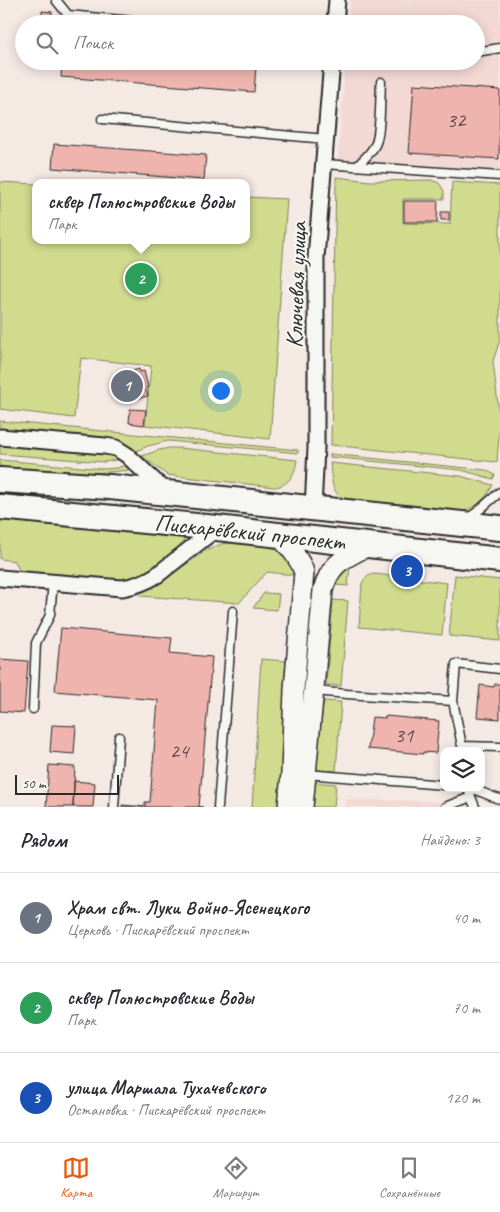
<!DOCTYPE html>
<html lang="ru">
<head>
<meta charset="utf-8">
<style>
  :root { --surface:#fff; --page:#f2f2f3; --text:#2b2b33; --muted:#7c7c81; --line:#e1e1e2; --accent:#ea580c }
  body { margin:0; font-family:Caveat,sans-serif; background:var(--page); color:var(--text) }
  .controls { position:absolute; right:15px; bottom:15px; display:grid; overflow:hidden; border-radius:10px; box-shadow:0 2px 12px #0003 }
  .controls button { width:45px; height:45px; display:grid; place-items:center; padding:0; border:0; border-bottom:1px solid var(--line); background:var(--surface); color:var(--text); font:25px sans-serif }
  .scale { position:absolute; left:15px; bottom:12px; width:104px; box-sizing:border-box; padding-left:5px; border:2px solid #2b2b2b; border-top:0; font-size:14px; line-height:18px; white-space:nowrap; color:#2b2b2b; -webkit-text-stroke:4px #f6f6f2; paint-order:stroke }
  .you { position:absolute; left:220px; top:390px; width:18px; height:18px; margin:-12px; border:4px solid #fff; border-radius:50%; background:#1a73e8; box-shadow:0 0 0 8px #1a73e833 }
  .badge { display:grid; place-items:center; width:32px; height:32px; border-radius:50%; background:var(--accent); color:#fff; font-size:16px; font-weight:700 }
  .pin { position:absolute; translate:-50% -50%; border:2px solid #fff; box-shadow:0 1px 5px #0006 }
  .popup { position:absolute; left:32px; top:179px; width:218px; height:65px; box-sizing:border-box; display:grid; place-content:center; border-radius:10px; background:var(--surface); filter:drop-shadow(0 1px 4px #0005); font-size:16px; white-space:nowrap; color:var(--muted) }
  .popup b { font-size:19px; color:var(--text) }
  .popup::after { content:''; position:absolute; left:50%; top:100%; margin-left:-10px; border:10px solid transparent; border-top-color:var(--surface) }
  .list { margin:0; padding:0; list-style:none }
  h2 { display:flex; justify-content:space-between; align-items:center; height:65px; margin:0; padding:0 20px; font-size:21px }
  h2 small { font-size:16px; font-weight:400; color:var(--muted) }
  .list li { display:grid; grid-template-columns:32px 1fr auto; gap:15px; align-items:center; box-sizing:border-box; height:90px; padding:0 20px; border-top:1px solid var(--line) }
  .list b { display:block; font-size:19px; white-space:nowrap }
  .list p { margin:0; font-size:16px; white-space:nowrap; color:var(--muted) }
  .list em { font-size:16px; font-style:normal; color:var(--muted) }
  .icon { flex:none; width:28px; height:28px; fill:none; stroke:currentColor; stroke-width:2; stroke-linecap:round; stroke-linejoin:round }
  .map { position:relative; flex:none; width:500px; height:807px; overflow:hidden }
  .search { position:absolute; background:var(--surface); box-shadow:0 2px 12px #0003; left:15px; right:15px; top:15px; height:55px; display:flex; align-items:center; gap:12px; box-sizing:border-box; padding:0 18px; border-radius:28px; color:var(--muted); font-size:19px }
  .sheet { height:335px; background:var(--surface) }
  nav { display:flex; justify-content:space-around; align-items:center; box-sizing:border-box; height:70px; border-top:1px solid var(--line); background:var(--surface); font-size:14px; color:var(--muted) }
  nav a { display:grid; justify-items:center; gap:2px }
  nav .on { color:var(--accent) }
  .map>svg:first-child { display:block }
  .built { fill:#f3d9d4 }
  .green { fill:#d0db8e; stroke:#7e835c }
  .building { fill:#efb4ad; stroke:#2b2b2b }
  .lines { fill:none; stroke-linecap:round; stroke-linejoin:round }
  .service-casing { stroke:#2b2b2b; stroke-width:11 }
  .minor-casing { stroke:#2b2b2b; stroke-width:19 }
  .tertiary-casing { stroke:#2b2b2b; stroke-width:22 }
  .primary-casing { stroke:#2b2b2b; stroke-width:28 }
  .service { stroke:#f6f6f2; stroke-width:8 }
  .minor { stroke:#f6f6f2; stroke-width:15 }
  .tertiary { stroke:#f6f6f2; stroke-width:19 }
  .primary { stroke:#f6f6f2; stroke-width:24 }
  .labels { text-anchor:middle; stroke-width:4.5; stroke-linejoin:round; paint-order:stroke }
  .number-label { font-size:21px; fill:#5c4d4c }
  .street-label { font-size:24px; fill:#2b2b2b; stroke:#f6f6f2 }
</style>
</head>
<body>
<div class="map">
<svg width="500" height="807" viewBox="0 0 500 807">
  <rect width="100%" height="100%" fill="#f5e9e4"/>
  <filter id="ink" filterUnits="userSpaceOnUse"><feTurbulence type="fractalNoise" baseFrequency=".02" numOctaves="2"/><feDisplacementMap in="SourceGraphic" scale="10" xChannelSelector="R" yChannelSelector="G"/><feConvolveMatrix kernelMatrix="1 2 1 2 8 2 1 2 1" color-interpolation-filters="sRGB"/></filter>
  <g filter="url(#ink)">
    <path class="built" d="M350 0H500V180L337 169 345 61H476V24H348Z
      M347 799 458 802 459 807H346Z"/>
    <path class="green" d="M336 177 370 181 431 180 439 183 444 191V199H403V223L450 224 452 182 500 185V340L493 361 500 423 497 462 331 445Z
      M0 182 36 184V240H246V197L287 199 270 439 145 425 151 366 81 358 74 418 0 409Z
      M0 421 298 450V453L168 441 148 446 136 451 126 444 114 439 0 429Z
      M0 444 106 453 115 455 122 459 104 462 0 454Z
      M169 448H179L297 460C295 474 289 486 274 487L167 475 142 456 159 450Z
      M330 454 486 470 495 475 493 479 461 470 330 457Z
      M0 460 104 469 117 468 128 464 132 470 83 474 0 467Z
      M330 463 460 476 493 485 487 495 477 505 459 514 351 502C330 495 332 482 330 463Z
      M0 520 29 522 180 537 183 538 184 541V545L145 575 133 579 122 580 24 572 19 570 15 561 0 559Z
      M226 543C239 543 271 544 281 551 288 555 292 567 293 575L267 572 239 603 141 596 138 593C156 585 172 574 188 563 201 554 212 546 226 543Z
      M350 566 348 586 335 585C338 575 341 571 350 566Z
      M375 574 447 583 442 635 359 627 362 583C365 577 369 575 375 574Z
      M455 575 500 580V641L449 636Z
      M264 593 279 594 277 610 253 608Z
      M333 600 348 601 341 686 326 685Z
      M261 659 286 661 284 688V758L280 807H252Z
      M324 701 341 702 336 771 314 770Z
      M313 782 336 784 334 807H311Z"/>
    <path class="building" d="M42 11 52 12 51 23 42 22Z
      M62 61H177L256 67 254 92 61 77Z
      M414 84 500 90 499 159 409 153Z
      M54 144 206 155 204 180 52 168Z
      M404 201H438L437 222H404Z
      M441 212H449V220H441Z
      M139 369 140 372 144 371 148 387 146 388 148 396 136 399 134 391H132L129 375 133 374 132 371Z
      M130 409 146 410 144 425 129 423Z
      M61 628 172 638 170 653 212 657 199 807H203H145V802H150L158 700 55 691Z
      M0 659 28 661 24 713 0 711Z
      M495 684H500V719L477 717 480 685 494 687Z
      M386 716 439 721 436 753 423 752V754L368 749 372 717 385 718Z
      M52 725 76 726 74 754 50 752Z
      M49 765 75 767 73 807H46Z
      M74 781 95 783 93 807H73Z
      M122 805 144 807H122Z"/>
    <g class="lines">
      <defs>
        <path id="service" d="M56 0 68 15 166 24
          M476 52 500 48
          M102 119 326 139
          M324 164 500 176
          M357 166C363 160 371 153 375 145 381 134 380 97 381 82
          M467 519 477 512 500 492
          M315 691 347 694 453 701
          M33 709 36 643 50 615 53 582
          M463 746 500 747
          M463 751 453 701 456 664 500 669
          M306 774 444 785
          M471 788 496 798 500 799
          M469 792 475 807
          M114 807 119 737
          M218 807 233 611
          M445 807 471 797"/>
        <path id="minor" d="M335 24 337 0
          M0 437 105 446 116 448 127 455 167 493
          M313 509 316 448V258L332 61
          M0 578 122 588C136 586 146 582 157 575L217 528"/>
        <path id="tertiary" d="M278 535C289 547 299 557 304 572L294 689 291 773 288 807
          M303 807 323 590C331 561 346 558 370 545"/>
        <path id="primary" d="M0 480 110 487 500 528
          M0 507 217 528 500 560"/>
      </defs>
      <use href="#service" class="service-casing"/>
      <use href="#minor" class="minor-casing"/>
      <use href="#tertiary" class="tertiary-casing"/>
      <use href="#primary" class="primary-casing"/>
      <use href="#service" class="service"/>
      <use href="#minor" class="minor"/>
      <use href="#tertiary" class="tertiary"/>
      <use href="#primary" class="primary"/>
    </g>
  </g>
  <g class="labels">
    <g class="number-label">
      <text x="456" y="127">32</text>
      <text x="404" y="742">31</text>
      <text x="179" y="758">24</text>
    </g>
    <g class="street-label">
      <text transform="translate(296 285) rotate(-88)" y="8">Ключевая улица</text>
      <text transform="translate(250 532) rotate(6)" y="8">Пискарёвский проспект</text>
    </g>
  </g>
</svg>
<div class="controls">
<button><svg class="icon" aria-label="layers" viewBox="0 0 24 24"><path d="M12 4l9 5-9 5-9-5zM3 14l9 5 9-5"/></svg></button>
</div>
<div class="scale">50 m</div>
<div class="you"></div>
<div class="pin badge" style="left:127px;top:386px;background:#6b7280">1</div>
<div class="pin badge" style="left:141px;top:279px;background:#2e9e5b">2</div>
<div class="popup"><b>сквер Полюстровские Воды</b>Парк</div>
<div class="pin badge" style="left:407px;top:571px;background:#1a4fb4">3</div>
<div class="search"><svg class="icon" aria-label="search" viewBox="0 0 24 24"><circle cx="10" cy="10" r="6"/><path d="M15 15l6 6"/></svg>Поиск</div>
</div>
<section class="sheet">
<h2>Рядом<small>Найдено: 3</small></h2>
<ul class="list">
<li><span class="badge" style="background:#6b7280">1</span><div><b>Храм свт. Луки Войно-Ясенецкого</b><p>Церковь · Пискарёвский проспект</p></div><em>40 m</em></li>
<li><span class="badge" style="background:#2e9e5b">2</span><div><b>сквер Полюстровские Воды</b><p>Парк</p></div><em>70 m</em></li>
<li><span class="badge" style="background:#1a4fb4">3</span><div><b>улица Маршала Тухачевского</b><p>Остановка · Пискарёвский проспект</p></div><em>120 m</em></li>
</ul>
</section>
<nav>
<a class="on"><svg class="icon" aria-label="map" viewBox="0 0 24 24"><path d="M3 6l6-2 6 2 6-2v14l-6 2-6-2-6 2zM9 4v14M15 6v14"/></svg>Карта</a>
<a><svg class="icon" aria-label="directions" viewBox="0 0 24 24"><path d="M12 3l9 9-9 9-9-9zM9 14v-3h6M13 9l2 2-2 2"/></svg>Маршрут</a>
<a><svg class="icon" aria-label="saved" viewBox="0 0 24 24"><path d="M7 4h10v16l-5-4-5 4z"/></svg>Сохранённые</a>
</nav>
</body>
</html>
